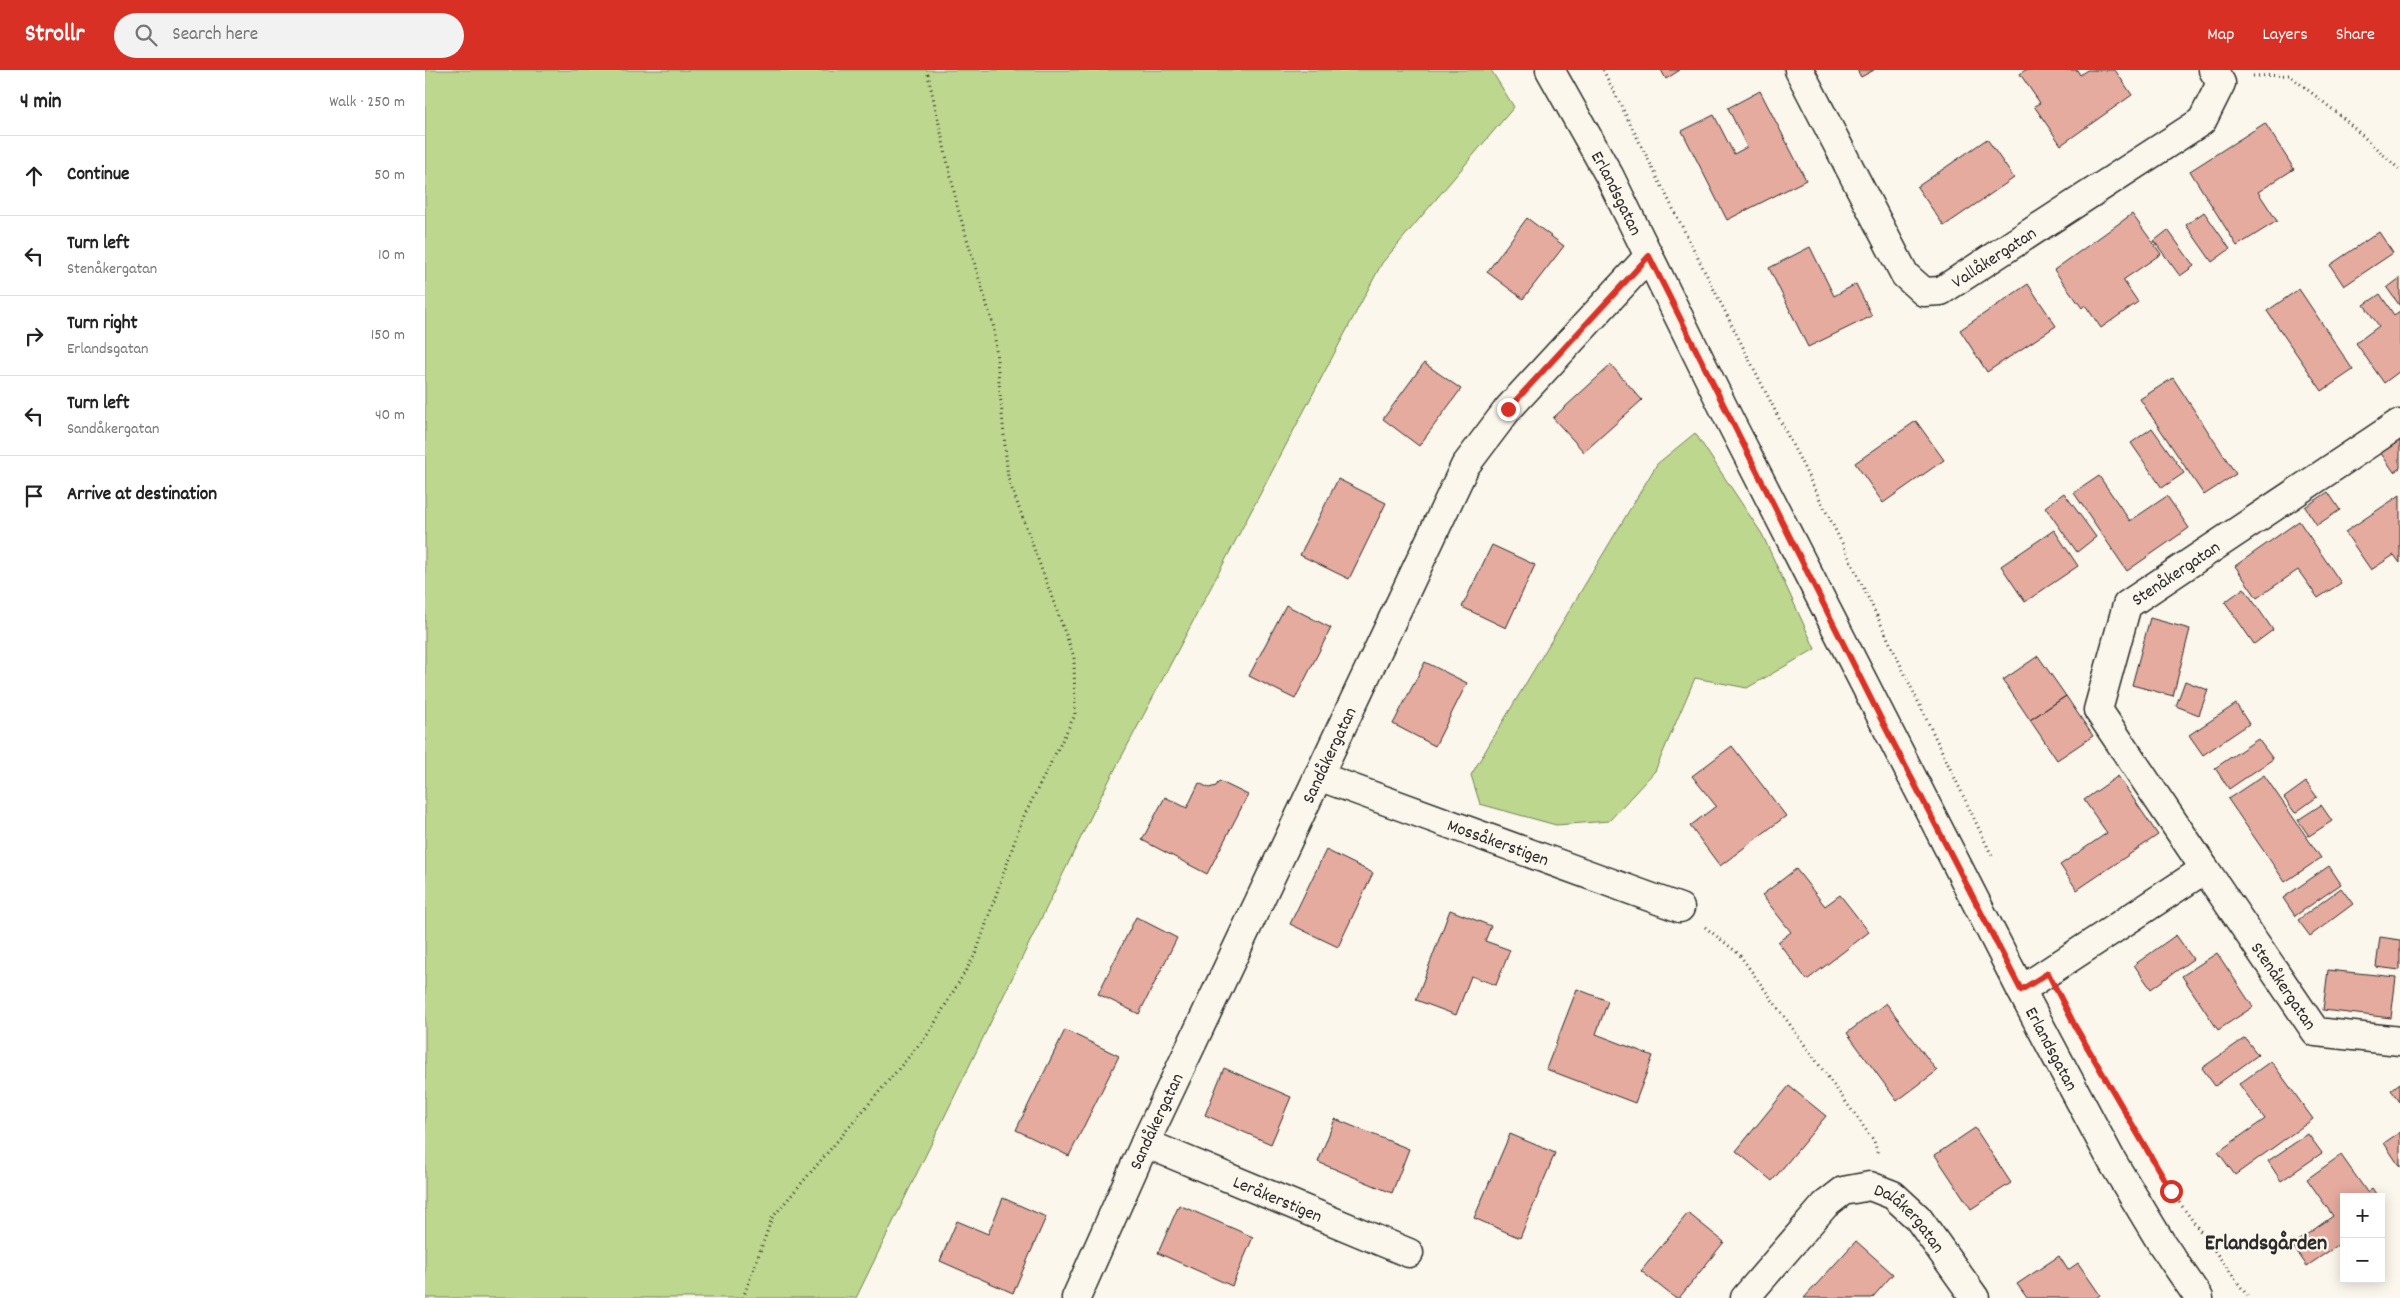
<!DOCTYPE html>
<html lang="en">
<head>
<meta charset="utf-8">
<style>
  :root { --surface:#fff; --page:#f2f2f2; --text:#222; --muted:#767676; --line:#e0e0e0; --accent:#d93025 }
  body { margin:0; font-family:Dekko,sans-serif; background:var(--page); color:var(--text) }
  .controls { position:absolute; right:15px; bottom:15px; display:grid; overflow:hidden; border-radius:0px; box-shadow:0 2px 12px #0003 }
  .controls button { width:45px; height:45px; display:grid; place-items:center; padding:0; border:0; border-bottom:1px solid var(--line); background:var(--surface); color:var(--text); font:25px sans-serif }
  .stop { position:absolute; width:15px; height:15px; margin:-11px; border:4px solid #d93025; border-radius:50%; background:#fff }
  .stop.end { background:#d93025; border-color:#fff; box-shadow:0 1px 5px #0008 }
  .list { margin:0; padding:0; list-style:none }
  h2 { display:flex; justify-content:space-between; align-items:center; height:65px; margin:0; padding:0 20px; font-size:21px }
  h2 small { font-size:16px; font-weight:400; color:var(--muted) }
  .list li { display:grid; grid-template-columns:32px 1fr auto; gap:15px; align-items:center; box-sizing:border-box; height:80px; padding:0 20px; border-top:1px solid var(--line) }
  .list b { display:block; font-size:19px; white-space:nowrap }
  .list p { margin:0; font-size:16px; white-space:nowrap; color:var(--muted) }
  .list em { font-size:16px; font-style:normal; color:var(--muted) }
  .icon { flex:none; width:28px; height:28px; fill:none; stroke:currentColor; stroke-width:2; stroke-linecap:round; stroke-linejoin:round }
  .map { position:relative; flex:none; width:1975px; height:1228px; overflow:hidden }
  header { display:flex; align-items:center; gap:30px; box-sizing:border-box; height:70px; padding:0 25px; background:var(--accent); color:#fff }
  header strong { font-size:24px }
  nav { display:flex; gap:28px; margin-inline-start:auto; font-size:18px }
  .search { width:350px; height:45px; background:var(--page); display:flex; align-items:center; gap:12px; box-sizing:border-box; padding:0 18px; border-radius:28px; color:var(--muted); font-size:19px }
  main { display:flex }
  aside { flex:1; background:var(--surface) }
  .map>svg:first-child { display:block }
  .green { fill:#bdd78e; stroke:#74815c }
  .building { fill:#e5ab9f; stroke:#2b2b2b }
  .lines { fill:none; stroke-linecap:round; stroke-linejoin:round }
  .street-casing { stroke:#2b2b2b; stroke-width:31 }
  .path { stroke:#2b2b2b; stroke-width:3; stroke-dasharray:1 4; stroke-linecap:butt }
  .street { stroke:#fbf7ec; stroke-width:28 }
  .route { stroke:#d93025; stroke-width:6 }
  .labels { text-anchor:middle; stroke-width:4.5; stroke-linejoin:round; paint-order:stroke }
  .street-label { font-size:18px; fill:#2b2b2b; stroke:#fbf7ec }
  .district-label { font-size:22px; font-weight:bold; fill:#2b2b2b; stroke:#fbf7ec }
</style>
</head>
<body>
<header>
<strong>Strollr</strong>
<div class="search"><svg class="icon" aria-label="search" viewBox="0 0 24 24"><circle cx="10" cy="10" r="6"/><path d="M15 15l6 6"/></svg>Search here</div>
<nav><a>Map</a><a>Layers</a><a>Share</a></nav>
</header>
<main>
<aside>
<h2>4 min<small>Walk · 250 m</small></h2>
<ul class="list">
<li><svg class="icon" aria-label="ahead" viewBox="0 0 24 24"><path d="M12 20V5M6 11l6-6 6 6"/></svg><div><b>Continue</b></div><em>50 m</em></li>
<li><svg class="icon" aria-label="left" viewBox="0 0 24 24"><path d="M17 20v-9H6M10 6l-5 5 5 5"/></svg><div><b>Turn left</b><p>Stenåkergatan</p></div><em>10 m</em></li>
<li><svg class="icon" aria-label="right" viewBox="0 0 24 24"><path d="M7 20v-9h11M14 6l5 5-5 5"/></svg><div><b>Turn right</b><p>Erlandsgatan</p></div><em>150 m</em></li>
<li><svg class="icon" aria-label="left" viewBox="0 0 24 24"><path d="M17 20v-9H6M10 6l-5 5 5 5"/></svg><div><b>Turn left</b><p>Sandåkergatan</p></div><em>40 m</em></li>
<li><svg class="icon" aria-label="arrive" viewBox="0 0 24 24"><path d="M6 21V4h12l-3 4 3 4H6"/></svg><div><b>Arrive at destination</b></div></li>
</ul>
</aside>
<div class="map">
<svg width="1975" height="1228" viewBox="0 0 1975 1228">
  <rect width="100%" height="100%" fill="#fbf7ec"/>
  <filter id="ink" filterUnits="userSpaceOnUse"><feTurbulence type="fractalNoise" baseFrequency=".02" numOctaves="2"/><feDisplacementMap in="SourceGraphic" scale="10" xChannelSelector="R" yChannelSelector="G"/><feConvolveMatrix kernelMatrix="1 2 1 2 8 2 1 2 1" color-interpolation-filters="sRGB"/></filter>
  <g filter="url(#ink)">
    <path class="green" d="M0 0H1066L1089 37 957 193 678 722 431 1228H0Z
      M1270 363 1337 464 1390 579 1322 618 1270 608 1230 701 1184 751 1131 755 1055 734 1046 705 1232 394Z"/>
    <path class="building" d="M1236 0H1255L1241 9Z
      M1432 0H1449L1436 7Z
      M1600 0H1652L1655 5 1662 0H1690L1707 25 1636 75 1609 36 1615 33 1595 4Z
      M1335 21 1381 110 1302 150 1257 61 1289 45 1309 84 1322 77 1303 38Z
      M1840 53 1869 99 1833 122 1852 151 1812 176 1765 101Z
      M1562 69 1589 108 1519 156 1492 117Z
      M1779 142 1805 179 1787 192 1761 155Z
      M1707 144 1736 184 1698 210 1713 232 1676 258 1660 235 1657 238 1629 200Z
      M1102 148 1139 176 1098 229 1062 202Z
      M1743 160 1769 196 1755 206 1729 171Z
      M1954 162 1968 183 1919 216 1905 195Z
      M1385 177 1409 226 1431 214 1447 246 1383 277 1344 198Z
      M1975 208V236L1962 218Z
      M1603 214 1631 256 1562 302 1535 260Z
      M1874 219 1928 300 1897 321 1842 241Z
      M1955 224 1969 245 1975 241V301L1959 313 1931 273 1954 256 1939 235Z
      M999 293 1036 319 994 376 958 349Z
      M1186 295 1217 330 1159 382 1128 348Z
      M1748 308 1811 404 1779 425 1715 329Z
      M1491 351 1519 390 1458 433 1430 393Z
      M1727 358 1759 403 1737 418 1706 373Z
      M1975 368V398L1969 402 1955 382Z
      M1674 406 1705 451 1742 426 1764 458 1702 501 1649 423Z
      M913 409 961 433 924 509 875 485Z
      M1903 422 1915 440 1892 455 1880 437Z
      M1639 423 1671 467 1652 482 1620 437Z
      M1975 425V493L1969 485 1946 500 1920 462Z
      M1874 451 1916 513 1893 528 1873 500 1832 528 1810 496Z
      M1629 460 1653 496 1600 532 1576 496Z
      M1067 475 1110 495 1081 558 1037 537Z
      M1819 518 1848 560 1829 574 1800 532Z
      M861 535 906 558 870 629 824 606Z
      M1725 548 1765 559 1748 626 1707 615Z
      M1613 586 1641 626 1605 650 1578 610Z
      M1000 592 1042 613 1010 676 968 654Z
      M1760 611 1783 620 1774 645 1751 636Z
      M1641 626 1668 666 1632 690 1605 650Z
      M1811 634 1824 654 1778 685 1764 665Z
      M1833 669 1848 689 1804 719 1790 698Z
      M1307 676 1361 746 1295 796 1265 756 1291 736 1267 706Z
      M1839 705 1896 788 1860 812 1803 729Z
      M1693 706 1733 765 1652 820 1635 795 1682 763 1659 730Z
      M794 711 823 725 782 804 717 770 740 727 762 738 774 713 784 718 791 716Z
      M1881 712 1892 727 1870 743 1859 728Z
      M1896 735 1907 751 1884 766 1873 750Z
      M901 780 948 803 913 877 865 854Z
      M1904 796 1916 814 1870 846 1858 828Z
      M1371 799 1400 836 1415 825 1444 862 1382 910 1353 872 1366 862 1337 825Z
      M1916 818 1928 834 1885 866 1873 850Z
      M1025 840 1066 856 1060 871 1085 880 1071 915 1046 906 1031 945 991 930Z
      M711 847 752 868 714 944 673 924Z
      M1751 865 1768 889 1726 919 1709 895Z
      M1955 867 1975 870V900L1951 897Z
      M1792 883 1828 937 1793 960 1757 906Z
      M1903 900 1971 907 1966 948 1898 940Z
      M1152 919 1183 931 1171 964 1228 986 1210 1033 1121 999Z
      M1461 933 1512 1001 1472 1031 1422 963Z
      M640 960 694 986 644 1086 591 1060Z
      M1820 968 1833 985 1790 1016 1777 998Z
      M1846 991 1888 1049 1810 1105 1793 1082 1840 1049 1814 1014Z
      M799 998 866 1027 846 1074 780 1045Z
      M1975 1013V1032L1966 1020Z
      M1364 1016 1401 1046 1347 1111 1311 1081Z
      M910 1049 984 1079 967 1123 893 1092Z
      M1550 1058 1586 1113 1546 1139 1510 1085Z
      M1975 1062V1097L1959 1073Z
      M1085 1064 1130 1083 1095 1168 1049 1148Z
      M1883 1064 1897 1083 1856 1111 1843 1091Z
      M1916 1085 1942 1122 1947 1118 1953 1127H1919V1171L1882 1196 1867 1175 1908 1146 1882 1109Z
      M578 1128 621 1147 588 1223 515 1191 532 1151 563 1164Z
      M754 1135 828 1167 807 1216 733 1183Z
      M1263 1143 1299 1172 1254 1228H1250L1216 1201Z
      M1431 1171 1468 1204 1447 1228H1379Z
      M1634 1186 1643 1200 1653 1193 1675 1225 1671 1228H1602L1592 1214Z"/>
    <g class="lines">
      <defs>
        <g id="street">
          <path id="s1" d="M1125 0 1184 105 1304 349 1596 920 1687 1091 1737 1174 1774 1228"/>
          <path id="s2" d="M1374 0 1480 205 1499 222 1516 221 1777 51 1796 13 1788 0"/>
          <path id="s3" d="M893 706 1255 838"/>
          <path id="s4" d="M1780 799 1891 962 1975 971"/>
          <path id="s5" d="M1596 920 1780 799 1673 640 1702 535 1973 354"/>
          <path id="s6" d="M720 1073 984 1183"/>
          <path id="s7" d="M651 1228 720 1073 1040 396 1083 339 1224 186"/>
          <path id="s8" d="M1320 1228 1400 1135 1418 1121 1445 1116 1468 1125 1493 1148 1550 1228"/>
        </g>
      </defs>
      <use href="#street" class="street-casing"/>
      <path class="path" d="M1178 0 1419 477 1568 788
        M1828 6 1864 5 1916 46 1975 100
        M1280 857 1314 884 1449 1071 1453 1085
        M1705 1051 1746 1121 1824 1228
        M318 1228 347 1148 504 963 551 883 597 750 650 645 649 587 583 408 569 258 533 139 502 0"/>
      <use href="#street" class="street"/>
    </g>
  </g>
  <g class="lines" filter="url(#ink)">
    <path class="route" d="M1083 339 1224 186 1455 647 1596 920 1623 903 1650 956 1746 1121"/>
  </g>
  <g class="labels">
    <g class="street-label">
      <text dy="6" stroke="none"><textPath href="#s1" startOffset="140">Erlandsgatan</textPath></text>
      <text dy="6" stroke="none"><textPath href="#s2" startOffset="336">Vallåkergatan</textPath></text>
      <text dy="6" stroke="none"><textPath href="#s5" startOffset="579">Stenåkergatan</textPath></text>
      <text dy="6" stroke="none"><textPath href="#s7" startOffset="599">Sandåkergatan</textPath></text>
      <text dy="6" stroke="none"><textPath href="#s3" startOffset="192">Mossåkerstigen</textPath></text>
      <text dy="6" stroke="none"><textPath href="#s4" startOffset="141">Stenåkergatan</textPath></text>
      <text dy="6" stroke="none"><textPath href="#s1" startOffset="1100">Erlandsgatan</textPath></text>
      <text dy="6" stroke="none"><textPath href="#s7" startOffset="194">Sandåkergatan</textPath></text>
      <text dy="6" stroke="none"><textPath href="#s6" startOffset="144">Leråkerstigen</textPath></text>
      <text dy="6" stroke="none"><textPath href="#s8" startOffset="225">Dalåkergatan</textPath></text>
    </g>
    <g class="district-label">
      <text x="1841" y="1179">Erlandsgården</text>
    </g>
  </g>
</svg>
<div class="controls">
<button>+</button>
<button>−</button>
</div>
<div class="stop" style="left:1746px;top:1121px"></div>
<div class="stop end" style="left:1083px;top:339px"></div>
</div>
</main>
</body>
</html>
